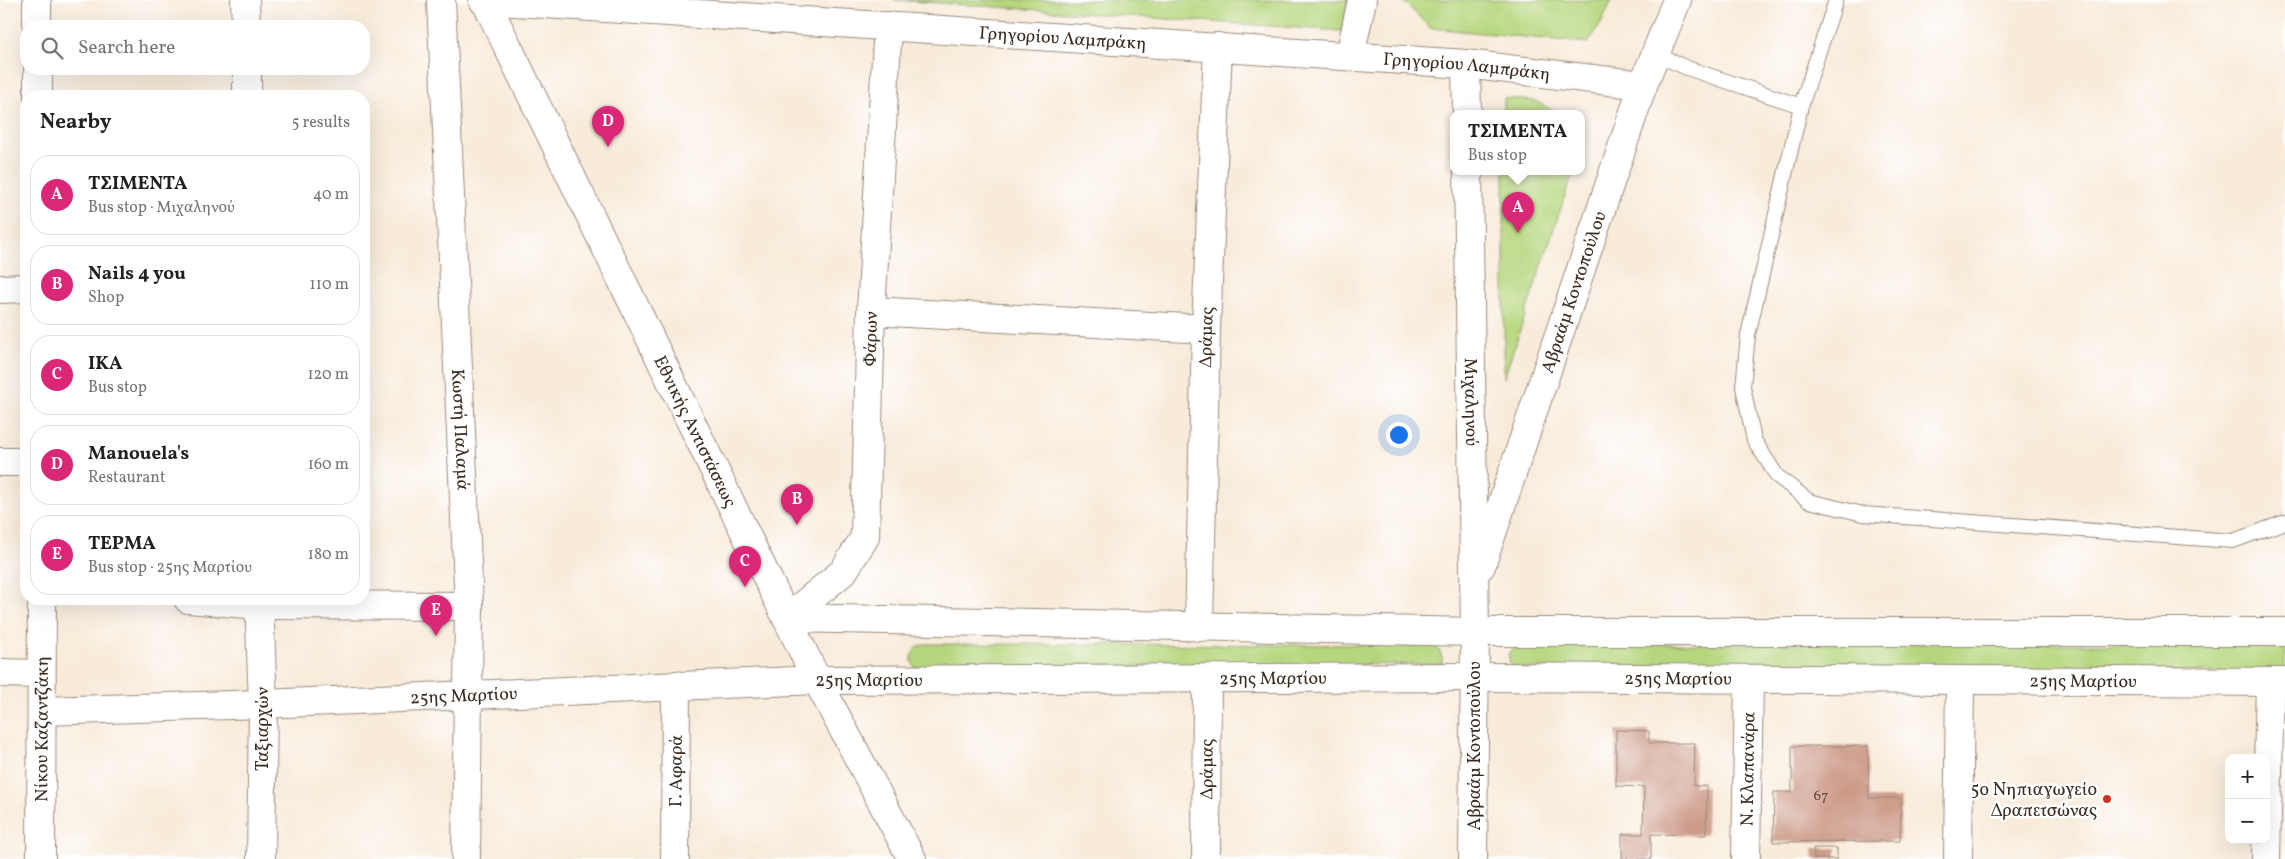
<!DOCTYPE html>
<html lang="en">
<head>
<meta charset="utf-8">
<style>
  :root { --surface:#fff; --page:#f6f6f6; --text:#202124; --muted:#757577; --line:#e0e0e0; --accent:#db2777 }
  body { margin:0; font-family:Vollkorn,serif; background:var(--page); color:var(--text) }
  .controls { position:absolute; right:15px; bottom:15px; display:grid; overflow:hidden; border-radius:10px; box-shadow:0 5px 20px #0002 }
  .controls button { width:45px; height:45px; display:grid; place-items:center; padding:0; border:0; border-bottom:1px solid var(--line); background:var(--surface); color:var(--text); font:25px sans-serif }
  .you { position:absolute; left:1398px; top:434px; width:18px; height:18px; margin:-12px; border:4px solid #fff; border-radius:50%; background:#1a73e8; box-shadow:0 0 0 8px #1a73e833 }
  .badge { display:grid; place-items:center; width:32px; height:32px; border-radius:50%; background:var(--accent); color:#fff; font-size:16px; font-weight:700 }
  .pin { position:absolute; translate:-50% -41px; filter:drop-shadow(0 1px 2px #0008) }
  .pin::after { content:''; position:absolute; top:26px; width:18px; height:15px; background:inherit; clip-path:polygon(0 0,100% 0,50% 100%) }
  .popup { position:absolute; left:1450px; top:110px; width:135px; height:65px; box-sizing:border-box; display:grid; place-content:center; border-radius:10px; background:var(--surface); filter:drop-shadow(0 1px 4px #0005); font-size:16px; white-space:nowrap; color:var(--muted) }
  .popup b { font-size:19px; color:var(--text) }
  .popup::after { content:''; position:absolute; left:50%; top:100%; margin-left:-10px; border:10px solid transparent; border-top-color:var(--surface) }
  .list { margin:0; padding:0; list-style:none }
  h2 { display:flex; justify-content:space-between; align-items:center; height:65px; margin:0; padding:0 20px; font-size:21px }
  h2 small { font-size:16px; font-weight:400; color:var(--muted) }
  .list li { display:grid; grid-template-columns:32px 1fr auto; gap:15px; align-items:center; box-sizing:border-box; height:80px; margin:0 10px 10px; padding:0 10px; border:1px solid var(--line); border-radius:20px }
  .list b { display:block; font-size:19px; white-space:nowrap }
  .list p { margin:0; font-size:16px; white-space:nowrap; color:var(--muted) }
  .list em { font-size:16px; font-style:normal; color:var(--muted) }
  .icon { flex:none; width:28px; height:28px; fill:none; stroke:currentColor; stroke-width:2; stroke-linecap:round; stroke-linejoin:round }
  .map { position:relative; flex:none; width:2285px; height:859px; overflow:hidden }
  .search { position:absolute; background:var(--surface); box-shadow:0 5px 20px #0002; left:20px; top:20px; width:350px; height:55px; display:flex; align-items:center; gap:12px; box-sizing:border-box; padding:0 18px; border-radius:20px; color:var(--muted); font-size:19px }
  .panel { position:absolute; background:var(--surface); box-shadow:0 5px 20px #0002; left:20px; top:90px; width:350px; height:515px; border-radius:20px }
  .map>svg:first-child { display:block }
  .green { fill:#b6d67d; stroke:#78804e }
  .building { fill:#cc9a87 }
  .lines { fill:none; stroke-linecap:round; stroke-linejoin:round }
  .lane-casing { stroke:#9a8a7c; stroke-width:16 }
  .street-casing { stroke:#9a8a7c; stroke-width:30 }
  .secondary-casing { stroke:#9a8a7c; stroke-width:30 }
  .lane { stroke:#fff; stroke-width:14 }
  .street { stroke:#fff; stroke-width:28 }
  .secondary { stroke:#fff; stroke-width:28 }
  .poi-dot { fill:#c8321e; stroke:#fff; stroke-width:2 }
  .labels { text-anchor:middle; stroke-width:5; stroke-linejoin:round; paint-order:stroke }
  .number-label { font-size:15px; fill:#5f4638 }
  .street-label { font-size:18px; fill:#3b2a1e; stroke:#fff }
  .poi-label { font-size:18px; fill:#3b2a1e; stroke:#fff; text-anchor:end }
</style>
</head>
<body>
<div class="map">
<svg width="2285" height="859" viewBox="0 0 2285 859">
  <rect width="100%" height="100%" fill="#fff"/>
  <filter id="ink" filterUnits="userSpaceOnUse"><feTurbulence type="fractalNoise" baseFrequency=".02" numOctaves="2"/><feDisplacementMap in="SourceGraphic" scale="10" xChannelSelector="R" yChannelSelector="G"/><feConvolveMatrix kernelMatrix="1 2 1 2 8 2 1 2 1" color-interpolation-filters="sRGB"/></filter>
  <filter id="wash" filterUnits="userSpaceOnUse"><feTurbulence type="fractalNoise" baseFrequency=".0096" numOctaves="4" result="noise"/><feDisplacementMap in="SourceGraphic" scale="20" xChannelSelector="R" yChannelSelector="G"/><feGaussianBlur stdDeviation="1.12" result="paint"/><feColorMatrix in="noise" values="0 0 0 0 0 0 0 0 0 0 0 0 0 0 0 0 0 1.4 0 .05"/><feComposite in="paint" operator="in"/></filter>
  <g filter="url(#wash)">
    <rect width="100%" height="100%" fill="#f8ebda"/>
    <path class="green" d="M894 0H1348L1342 31Z
      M1402 0H1612L1602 22 1588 43 1430 28Z
      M1504 98 1535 101 1560 114H1504Z
      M1504 172H1573L1504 378Z
      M926 644 1432 645C1440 649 1443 655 1442 664L915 668C908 657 913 646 926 644Z
      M1517 644H2285V673L1511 668 1508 654Z"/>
    <g id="blocks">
      <path class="building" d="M1616 730 1649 731V743H1695L1694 786H1707L1706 835 1651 834V859H1622V834H1643L1644 787 1616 786Z
        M1792 746H1868L1869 798H1901L1900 841 1773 842 1774 792H1792Z
        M1813 848H1837V859H1814Z"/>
    </g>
  </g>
  <g filter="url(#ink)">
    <use href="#blocks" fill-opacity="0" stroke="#9a8a7c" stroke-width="1"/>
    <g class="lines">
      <defs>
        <path id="lane" d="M1655 54 1687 68 1801 106 1836 0
          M1801 106 1748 335 1743 387 1754 440 1777 476 1809 501 1863 514 2233 541 2285 522"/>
        <g id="street">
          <path d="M37 0V26"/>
          <path d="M245 0 246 26"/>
          <path id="s1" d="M441 0 469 606 466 859"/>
          <path d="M38 69V96"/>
          <path d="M247 69V96"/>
          <path d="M0 289 26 288"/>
          <path d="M871 311 1206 329"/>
          <path d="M0 462H26"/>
          <path d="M188 599 260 605 469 606"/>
          <path d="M259 599 263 704 261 859"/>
          <path id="s2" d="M787 618 843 572 865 537 871 311 888 26"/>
          <path id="s3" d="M1199 627 1206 329 1218 47"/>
          <path d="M0 673 41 674"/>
          <path id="s4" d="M42 711 263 704 817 680"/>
          <path id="s5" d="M41 859 42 599"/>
          <path id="s6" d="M675 859 676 685"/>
          <path id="s7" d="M1206 859 1207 679"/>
          <path id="s8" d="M1746 859 1749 679"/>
          <path d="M1958 859 1960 680"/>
          <path d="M2266 859 2270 682"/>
        </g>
        <g id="secondary">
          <path id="s9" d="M483 0 1466 64 1643 85"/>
          <path id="s10" d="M485 0 817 680 912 859"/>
          <path d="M1350 56 1362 0"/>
          <path d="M1466 64 1467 114"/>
          <path id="s11" d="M1468 172 1475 632 1473 859"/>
          <path id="s12" d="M1481 566 1643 85 1677 0"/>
          <path d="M787 618 1475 632H2285"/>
          <path id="s13" d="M817 680 1474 677 2285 682"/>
        </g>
      </defs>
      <use href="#lane" class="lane-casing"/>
      <use href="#street" class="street-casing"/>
      <use href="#secondary" class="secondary-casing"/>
      <use href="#lane" class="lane"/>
      <use href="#street" class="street"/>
      <use href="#secondary" class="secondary"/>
    </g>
  </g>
  <circle class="poi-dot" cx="2107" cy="799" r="5"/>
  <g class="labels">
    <g class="number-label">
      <text x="1821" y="800">67</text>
    </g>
    <g class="street-label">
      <text dy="6" stroke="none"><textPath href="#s9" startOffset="581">Γρηγορίου Λαμπράκη</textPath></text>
      <text dy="6" stroke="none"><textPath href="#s9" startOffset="986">Γρηγορίου Λαμπράκη</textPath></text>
      <text dy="6" stroke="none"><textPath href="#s12" startOffset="289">Αβραάμ Κοντοπούλου</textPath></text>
      <text dy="6" stroke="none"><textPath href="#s3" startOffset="290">Δράμας</textPath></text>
      <text dy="6" stroke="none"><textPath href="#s2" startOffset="312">Φάρων</textPath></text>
      <text dy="6" stroke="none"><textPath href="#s11" startOffset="230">Μιχαληνού</textPath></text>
      <text dy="6" stroke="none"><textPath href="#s1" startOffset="430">Κωστή Παλαμά</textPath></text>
      <text dy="6" stroke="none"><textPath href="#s10" startOffset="480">Εθνικής Αντιστάσεως</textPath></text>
      <text dy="6" stroke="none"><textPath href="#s13" startOffset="456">25ης Μαρτίου</textPath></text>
      <text dy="6" stroke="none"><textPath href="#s13" startOffset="861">25ης Μαρτίου</textPath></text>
      <text x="869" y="686">25ης Μαρτίου</text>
      <text dy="6" stroke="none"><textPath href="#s13" startOffset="1266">25ης Μαρτίου</textPath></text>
      <text dy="6" stroke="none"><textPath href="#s4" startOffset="422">25ης Μαρτίου</textPath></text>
      <text dy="6" stroke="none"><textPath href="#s5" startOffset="130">Νίκου Καζαντζάκη</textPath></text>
      <text transform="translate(262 729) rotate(-90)" y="6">Ταξιαρχών</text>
      <text transform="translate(1474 746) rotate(-90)" y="6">Αβραάμ Κοντοπούλου</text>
      <text dy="6" stroke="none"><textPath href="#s7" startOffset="90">Δράμας</textPath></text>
      <text dy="6" stroke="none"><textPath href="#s8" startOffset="90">Ν. Κλαπανάρα</textPath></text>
      <text dy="6" stroke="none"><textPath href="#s6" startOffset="88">Γ. Αφαρά</textPath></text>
    </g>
    <g class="poi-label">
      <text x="2097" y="795">5ο Νηπιαγωγείο<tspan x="2097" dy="21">Δραπετσώνας</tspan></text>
    </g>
  </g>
</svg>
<div class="controls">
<button>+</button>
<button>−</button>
</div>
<div class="you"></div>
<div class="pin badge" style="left:1518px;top:233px">A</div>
<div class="popup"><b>ΤΣΙΜΕΝΤΑ</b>Bus stop</div>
<div class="pin badge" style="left:797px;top:525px">B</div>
<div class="pin badge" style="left:745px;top:587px">C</div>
<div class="pin badge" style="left:608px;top:147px">D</div>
<div class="pin badge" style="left:436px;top:636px">E</div>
<div class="search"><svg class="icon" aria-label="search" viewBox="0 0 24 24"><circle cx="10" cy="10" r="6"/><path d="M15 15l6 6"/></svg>Search here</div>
<section class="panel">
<h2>Nearby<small>5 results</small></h2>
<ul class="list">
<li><span class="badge">A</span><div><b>ΤΣΙΜΕΝΤΑ</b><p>Bus stop · Μιχαληνού</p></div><em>40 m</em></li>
<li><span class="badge">B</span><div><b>Nails 4 you</b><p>Shop</p></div><em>110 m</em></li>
<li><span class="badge">C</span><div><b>ΙΚΑ</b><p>Bus stop</p></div><em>120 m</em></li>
<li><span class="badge">D</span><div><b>Manouela's</b><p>Restaurant</p></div><em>160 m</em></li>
<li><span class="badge">E</span><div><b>ΤΕΡΜΑ</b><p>Bus stop · 25ης Μαρτίου</p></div><em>180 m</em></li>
</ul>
</section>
</div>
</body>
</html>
